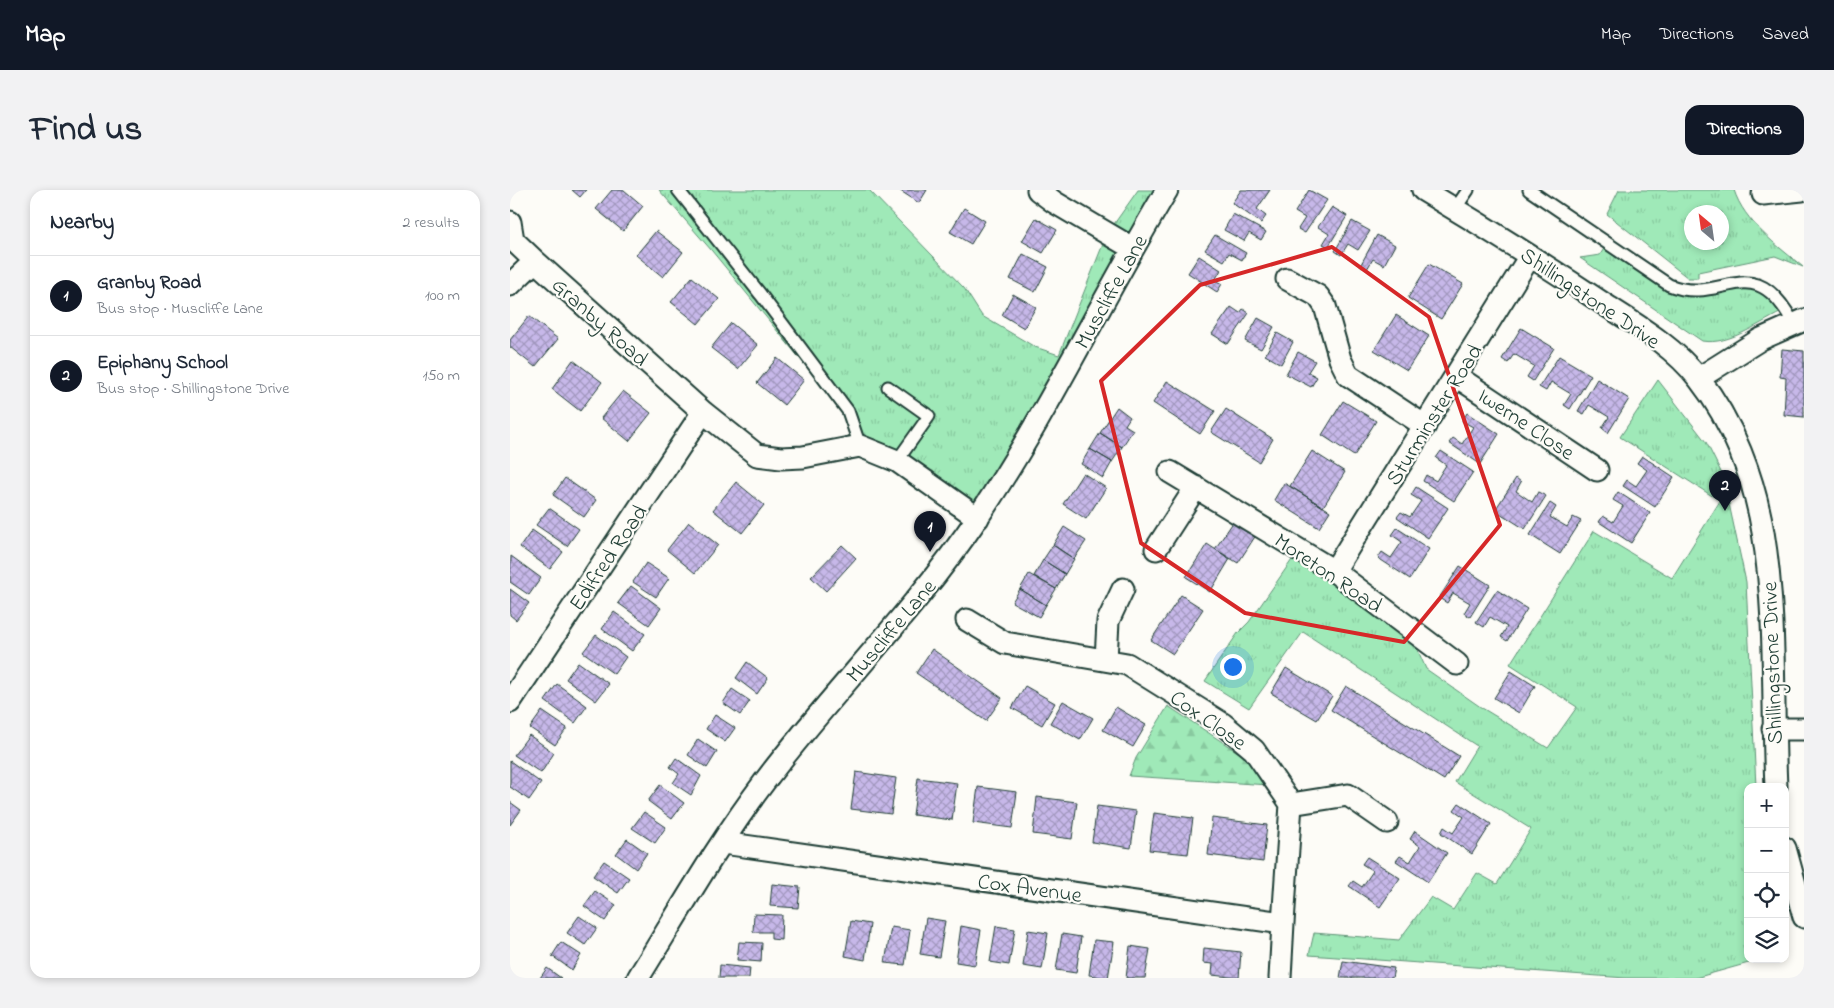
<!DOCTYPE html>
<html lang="en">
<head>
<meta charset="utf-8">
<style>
  :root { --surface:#fff; --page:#f2f2f3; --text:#1f2937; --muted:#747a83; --line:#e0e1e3; --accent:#111827 }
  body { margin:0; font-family:"Indie Flower",sans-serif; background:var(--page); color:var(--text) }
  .controls { position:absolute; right:15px; bottom:15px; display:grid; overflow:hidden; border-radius:10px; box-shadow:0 2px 8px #0003 }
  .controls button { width:45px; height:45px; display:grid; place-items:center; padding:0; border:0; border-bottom:1px solid var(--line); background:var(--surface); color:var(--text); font:25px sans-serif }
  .compass { position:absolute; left:1174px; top:15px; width:45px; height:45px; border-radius:50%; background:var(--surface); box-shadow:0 2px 8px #0003; rotate:331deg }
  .you { position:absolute; left:722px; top:476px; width:18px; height:18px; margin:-12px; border:4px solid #fff; border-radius:50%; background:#1a73e8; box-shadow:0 0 0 8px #1a73e833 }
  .badge { display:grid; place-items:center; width:32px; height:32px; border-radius:50%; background:var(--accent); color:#fff; font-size:16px; font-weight:700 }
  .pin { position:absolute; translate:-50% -41px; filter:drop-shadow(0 1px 2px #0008) }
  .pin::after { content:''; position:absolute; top:26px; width:18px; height:15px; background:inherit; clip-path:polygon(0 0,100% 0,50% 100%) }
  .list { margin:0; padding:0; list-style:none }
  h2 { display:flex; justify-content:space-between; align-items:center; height:65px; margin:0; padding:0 20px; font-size:21px }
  h2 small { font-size:16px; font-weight:400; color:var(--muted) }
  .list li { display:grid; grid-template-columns:32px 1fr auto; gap:15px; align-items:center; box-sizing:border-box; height:80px; padding:0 20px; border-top:1px solid var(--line) }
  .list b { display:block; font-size:19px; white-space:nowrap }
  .list p { margin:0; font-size:16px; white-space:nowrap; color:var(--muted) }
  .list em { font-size:16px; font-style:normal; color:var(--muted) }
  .icon { flex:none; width:28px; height:28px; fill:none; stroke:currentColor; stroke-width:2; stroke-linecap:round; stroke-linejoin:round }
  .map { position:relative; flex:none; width:1294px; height:788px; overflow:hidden; border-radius:15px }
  header { display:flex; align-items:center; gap:30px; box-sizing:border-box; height:70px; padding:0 25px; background:var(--accent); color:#fff }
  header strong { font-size:24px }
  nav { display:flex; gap:28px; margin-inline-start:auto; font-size:18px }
  .intro { display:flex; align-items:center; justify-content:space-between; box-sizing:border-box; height:120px; padding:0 30px }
  h1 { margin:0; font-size:35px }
  .button { padding:12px 22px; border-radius:15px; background:var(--accent); color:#fff; font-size:18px; font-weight:700 }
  main { display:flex; gap:30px; padding:0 30px }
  aside { flex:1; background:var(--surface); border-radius:15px; box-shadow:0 2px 8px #0003 }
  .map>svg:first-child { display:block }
  .grass { fill:url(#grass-tufts); stroke:#5f9376; fill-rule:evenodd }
  .forest { fill:url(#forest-firs); stroke:#5f9376 }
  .building { fill:url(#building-cross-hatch); stroke:#1f3d34 }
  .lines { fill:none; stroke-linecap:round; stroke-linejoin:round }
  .lane-casing { stroke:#1f3d34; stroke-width:15 }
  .street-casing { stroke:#1f3d34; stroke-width:25 }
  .lane { stroke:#fdfcf7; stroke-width:11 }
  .street { stroke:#fdfcf7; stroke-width:21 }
  .marked { fill:none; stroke:#d62828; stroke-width:4; stroke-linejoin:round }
  .labels { text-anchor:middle; stroke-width:4.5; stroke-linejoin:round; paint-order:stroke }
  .street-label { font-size:22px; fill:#1f3d34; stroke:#fdfcf7 }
</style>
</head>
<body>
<header>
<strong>Map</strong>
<nav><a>Map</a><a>Directions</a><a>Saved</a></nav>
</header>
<div class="intro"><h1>Find us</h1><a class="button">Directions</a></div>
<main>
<aside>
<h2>Nearby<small>2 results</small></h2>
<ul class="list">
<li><span class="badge">1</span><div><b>Granby Road</b><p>Bus stop · Muscliffe Lane</p></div><em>100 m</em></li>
<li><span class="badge">2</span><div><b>Epiphany School</b><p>Bus stop · Shillingstone Drive</p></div><em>150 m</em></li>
</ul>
</aside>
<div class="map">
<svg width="1294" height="788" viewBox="0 0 1294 788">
  <defs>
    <pattern id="grass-tufts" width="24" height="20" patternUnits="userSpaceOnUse" patternTransform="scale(1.25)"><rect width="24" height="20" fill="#9fe9b8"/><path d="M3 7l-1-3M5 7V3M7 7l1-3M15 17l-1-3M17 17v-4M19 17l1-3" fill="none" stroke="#88c99f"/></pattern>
    <pattern id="forest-firs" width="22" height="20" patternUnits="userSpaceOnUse" patternTransform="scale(1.25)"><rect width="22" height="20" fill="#9fe9b8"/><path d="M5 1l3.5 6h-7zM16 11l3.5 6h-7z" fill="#88c99f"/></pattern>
    <pattern id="building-cross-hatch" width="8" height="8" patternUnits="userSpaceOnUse" patternTransform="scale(1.25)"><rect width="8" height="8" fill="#c7b8e9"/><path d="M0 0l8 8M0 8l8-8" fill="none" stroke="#a197be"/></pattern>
  </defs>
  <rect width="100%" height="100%" fill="#fdfcf7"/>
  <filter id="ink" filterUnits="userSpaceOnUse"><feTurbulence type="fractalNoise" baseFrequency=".02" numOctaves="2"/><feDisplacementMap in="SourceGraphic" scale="10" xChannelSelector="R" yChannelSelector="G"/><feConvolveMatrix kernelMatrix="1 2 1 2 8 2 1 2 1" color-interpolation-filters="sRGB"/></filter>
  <g filter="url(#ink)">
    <path class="grass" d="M149 0H359L454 98 472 126 525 157 549 165 597 44 628 0H658L468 328 350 256 338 221 300 181 202 61Z
      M1109 0H1224C1234 32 1268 56 1293 77L1265 66 1188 82V88H1178L1097 24ZM1182 22H1212V52H1182Z
      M1098 52 1173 100 1237 91 1276 120C1251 131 1220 156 1192 151L1070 68 1090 65Z
      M1148 190 1196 252 1213 286 1236 392 1246 597H1238V769H1253L1185 788H1116L799 765 804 743 889 750 921 707 943 720 967 683 987 694 1021 639 945 592 967 556 793 442 739 518 695 491 728 443 739 432 786 364 899 440 916 479 972 518 1038 558 1067 517 1000 474 1084 341 1162 388 1210 311 1110 247Z"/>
    <path class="forest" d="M658 516 735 567 759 595 619 586 626 568Z"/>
    <path class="building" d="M62 0H76L70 7Z
      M102 0H114L133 16 113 41 86 19Z
      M389 0H417L409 13Z
      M731 0H760L747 19 756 26 751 33 722 13Z
      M799 0 817 10 795 43 788 39 795 28 785 22Z
      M822 17 837 26 818 57 813 54 819 44 808 37Z
      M454 18 475 31 461 54 440 42Z
      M723 24 756 42 751 50 739 43 734 51 714 40Z
      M526 28 547 40 533 63 512 51Z
      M842 31 860 41 848 60 838 54 831 65 825 61Z
      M146 41 173 62 153 87 126 65Z
      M705 45 736 63 732 70 719 63 714 71 695 60Z
      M867 45 885 55 874 75 863 69 857 79 850 76Z
      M513 64 538 77 525 102 500 89Z
      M689 66 711 80 705 90 712 94 707 102 678 83Z
      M919 74 953 94 931 129 898 108Z
      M182 87 209 109 188 134 161 112Z
      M503 104 526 117 514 138 492 125Z
      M721 117 730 123 733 119 739 123 718 154 702 144Z
      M886 125 919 146 897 180 864 160Z
      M19 126 48 149 25 177 0 157V150Z
      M748 128 764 137 751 159 735 151Z
      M221 133 248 155 228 179 201 158Z
      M1011 138 1044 158 1023 191 1017 187 1024 176 1004 164 998 173 992 169Z
      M767 143 783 152 771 174 755 165Z
      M1272 159 1294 161V227L1274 225 1276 188 1270 187Z
      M788 162 805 171 798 182 807 187 801 197 776 184Z
      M1049 166 1081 185 1060 219 1054 215 1061 204 1041 192 1036 201 1029 197Z
      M267 168 294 190 274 215 247 193Z
      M63 170 92 192 70 221 42 199Z
      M1087 189 1119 209 1098 243 1092 238 1099 227 1079 215 1074 224 1068 221Z
      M657 191 705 221 690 244 643 213Z
      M113 201 141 223 119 251 91 228Z
      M833 211 866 231 844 266 812 245Z
      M607 217 620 227 615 235 623 240 612 257 590 243Z
      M716 219 763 249 749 272 701 242Z
      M957 223 989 244 970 274 939 253 943 248 952 254 963 237 952 231Z
      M590 243 612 257 602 272 580 259Z
      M580 259 602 272 593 288 571 274Z
      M802 261 835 282 813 317 780 296Z
      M931 261 963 282 944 311 913 291 916 285 926 291 936 275 926 268Z
      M1132 266 1164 287 1145 317 1113 296 1117 290 1126 296 1137 280 1127 273Z
      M573 283 596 298 576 329 553 314Z
      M55 288 86 310 74 327 43 305Z
      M1006 288 1011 292 1006 301 1022 312 1028 302 1036 306 1015 339 985 320Z
      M226 292 254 315 232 343 203 320Z
      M774 293 820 321 809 338 764 310Z
      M906 297 938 318 918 348 887 327 891 322 900 327 911 311 901 305Z
      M1108 302 1140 323 1121 353 1089 332 1093 326 1103 332 1113 316 1103 310Z
      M1040 313 1046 317 1040 327 1057 337 1063 327 1071 331 1050 364 1020 345Z
      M39 318 69 339 57 356 26 335Z
      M726 328 748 342 728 373 705 359Z
      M179 332 208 355 185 383 157 360Z
      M554 337 576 351 564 369 543 355Z
      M887 338 919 359 900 389 868 368 872 362 881 368 892 352 882 345Z
      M22 340 53 362 40 379 10 357Z
      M697 354 720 369 700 402 676 387Z
      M332 355 346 368 316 401 301 387Z
      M543 355 564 369 555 384 533 370Z
      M1 366 31 388 19 405 0 392Z
      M533 370 555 384 546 399 524 386Z
      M136 373 159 388 146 407 123 392Z
      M950 376 980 395 960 427 954 423 960 413 943 403 937 413 929 408Z
      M519 384 546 399 536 415 510 399Z
      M121 396 151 418 139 435 108 413Z
      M0 399 19 413 6 430 0 425Z
      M510 399 536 415 529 427 502 412Z
      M987 400 1017 419 997 451 991 447 997 437 980 427 974 437 966 432Z
      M671 405 693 419 663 464 641 450Z
      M104 422 135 444 122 461 92 439Z
      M86 445 116 467 104 484 73 462Z
      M422 459 492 508 476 531 406 483Z
      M68 472 99 494 86 511 56 489Z
      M237 472 258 488 247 504 226 488Z
      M776 478 822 506 807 530 761 503Z
      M1001 481 1025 496 1009 523 984 508Z
      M47 494 77 516 65 533 35 511Z
      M515 496 545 513 532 535 502 518Z
      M836 496 949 566 934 590 821 520Z
      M222 499 240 511 230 525 213 513Z
      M553 511 583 528 570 550 540 533Z
      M606 517 636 535 623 557 593 540Z
      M32 521 57 538 45 555 20 538Z
      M205 525 225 538 215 552 196 539Z
      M19 545 44 563 31 583 4 565Z
      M188 549 207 562 197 578 178 565Z
      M166 568 191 586 181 605 163 593 169 584 160 577Z
      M0 571 31 593 19 610 0 597Z
      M346 582 386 588 381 624 341 619Z
      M408 588 447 593 442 630 403 625Z
      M150 595 174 613 162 629 138 611Z
      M468 597 507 602 502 638 463 633Z
      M527 607 567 612 562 649 523 644Z
      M0 612 11 620 0 635Z
      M949 613 981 634 962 664 931 643 934 637 943 643 954 627 944 620Z
      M587 616 626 621 621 658 582 652Z
      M134 622 156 637 145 653 122 638Z
      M644 623 683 628 678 664 639 660Z
      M702 628 757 635 753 672 698 665Z
      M905 641 937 663 918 692 886 671 890 666 900 672 910 656 900 649Z
      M117 649 137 663 126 679 106 664Z
      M857 667 890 688 870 717 839 696 843 691 852 697 863 681 852 674Z
      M94 671 119 688 108 703 83 686Z
      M262 694 290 697 288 718 260 716Z
      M85 701 106 715 95 731 74 716Z
      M244 724 272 725 271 750 261 749V742H243Z
      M69 726 87 738 75 755 57 743Z
      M416 728 435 731 429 767 410 764Z
      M341 731 360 734 355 770 335 766Z
      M451 736 471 740 465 775 446 772Z
      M486 736 505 739 499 775 480 772Z
      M381 737 400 740 395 775 375 773Z
      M518 740 538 743 532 779 513 776Z
      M552 744 571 747 566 783 546 780Z
      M584 750 604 752 598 788 579 785Z
      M51 752 71 765 62 780 42 766Z
      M229 752 252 753 251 772 227 770Z
      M620 756 640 759 635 788H616Z
      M694 758 731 762 729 788 702 785 703 774 693 773Z
      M833 771 884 778 882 788H830Z
      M210 775 240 778 239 788H209Z
      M37 778 51 788H30Z"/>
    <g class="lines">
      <defs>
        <path id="lane" d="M168 0 251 105 338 221 350 256
          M1019 0 1159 95C1214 117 1242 56 1284 134
          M945 19 958 0
          M378 197 419 226 387 271"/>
        <path id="street" d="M528 0 544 12 622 58
          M913 0C975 37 1037 76 1097 116 1130 137 1164 157 1189 189 1223 232 1244 288 1253 342 1267 426 1262 512 1266 597
          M1253 4 1292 0
          M0 32 3 50 25 71
          M777 89 808 106 815 116 830 169 838 185 915 236
          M0 95 25 71 193 222 247 265 271 268 293 267 350 256 387 271 468 328
          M946 186 1087 280
          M1189 188 1251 149 1294 130
          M660 282 824 381 947 474
          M646 359 686 297
          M824 381 1020 66
          M457 430 495 453 617 474 713 534 744 560 781 614 773 733
          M596 470 598 431 613 399
          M0 512 193 222
          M1263 539H1294
          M781 614 838 605 877 632
          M213 653 773 733 770 788
          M1275 658 1294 727
          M128 788C169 722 208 653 255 591 323 501 405 421 468 327 539 222 592 108 657 0"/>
      </defs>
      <use href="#lane" class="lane-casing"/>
      <use href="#street" class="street-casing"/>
      <use href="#lane" class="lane"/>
      <use href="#street" class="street"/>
    </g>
  </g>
  <path class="marked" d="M822 57 919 127 990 335 894 452 735 423 631 353 591 191 690 95Z"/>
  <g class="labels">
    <g class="street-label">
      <text transform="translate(600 101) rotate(-61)" y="8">Muscliffe Lane</text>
      <text transform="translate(1081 107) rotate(34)" y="8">Shillingstone Drive</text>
      <text transform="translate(91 131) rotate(42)" y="8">Granby Road</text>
      <text transform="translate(923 224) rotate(-58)" y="8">Sturminster Road</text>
      <text transform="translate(1017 233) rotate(34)" y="8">Iwerne Close</text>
      <text transform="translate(97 367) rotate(-56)" y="8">Edifred Road</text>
      <text transform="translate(819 382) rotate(34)" y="8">Moreton Road</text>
      <text transform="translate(380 440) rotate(-50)" y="8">Muscliffe Lane</text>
      <text transform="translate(1261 473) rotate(-92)" y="8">Shillingstone Drive</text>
      <text transform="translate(699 529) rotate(35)" y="8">Cox Close</text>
      <text transform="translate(520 697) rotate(8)" y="8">Cox Avenue</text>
    </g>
  </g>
</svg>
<div class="controls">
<button>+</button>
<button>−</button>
<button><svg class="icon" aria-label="locate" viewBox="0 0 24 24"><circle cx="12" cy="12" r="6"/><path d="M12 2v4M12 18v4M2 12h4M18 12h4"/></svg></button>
<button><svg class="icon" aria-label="layers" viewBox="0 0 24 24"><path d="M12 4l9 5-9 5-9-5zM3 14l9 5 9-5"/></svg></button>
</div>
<svg class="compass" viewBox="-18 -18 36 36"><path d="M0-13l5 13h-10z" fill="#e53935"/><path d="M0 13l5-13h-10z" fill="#747a83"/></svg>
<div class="you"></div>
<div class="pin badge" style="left:420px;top:362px">1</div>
<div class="pin badge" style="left:1215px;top:321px">2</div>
</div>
</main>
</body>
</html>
